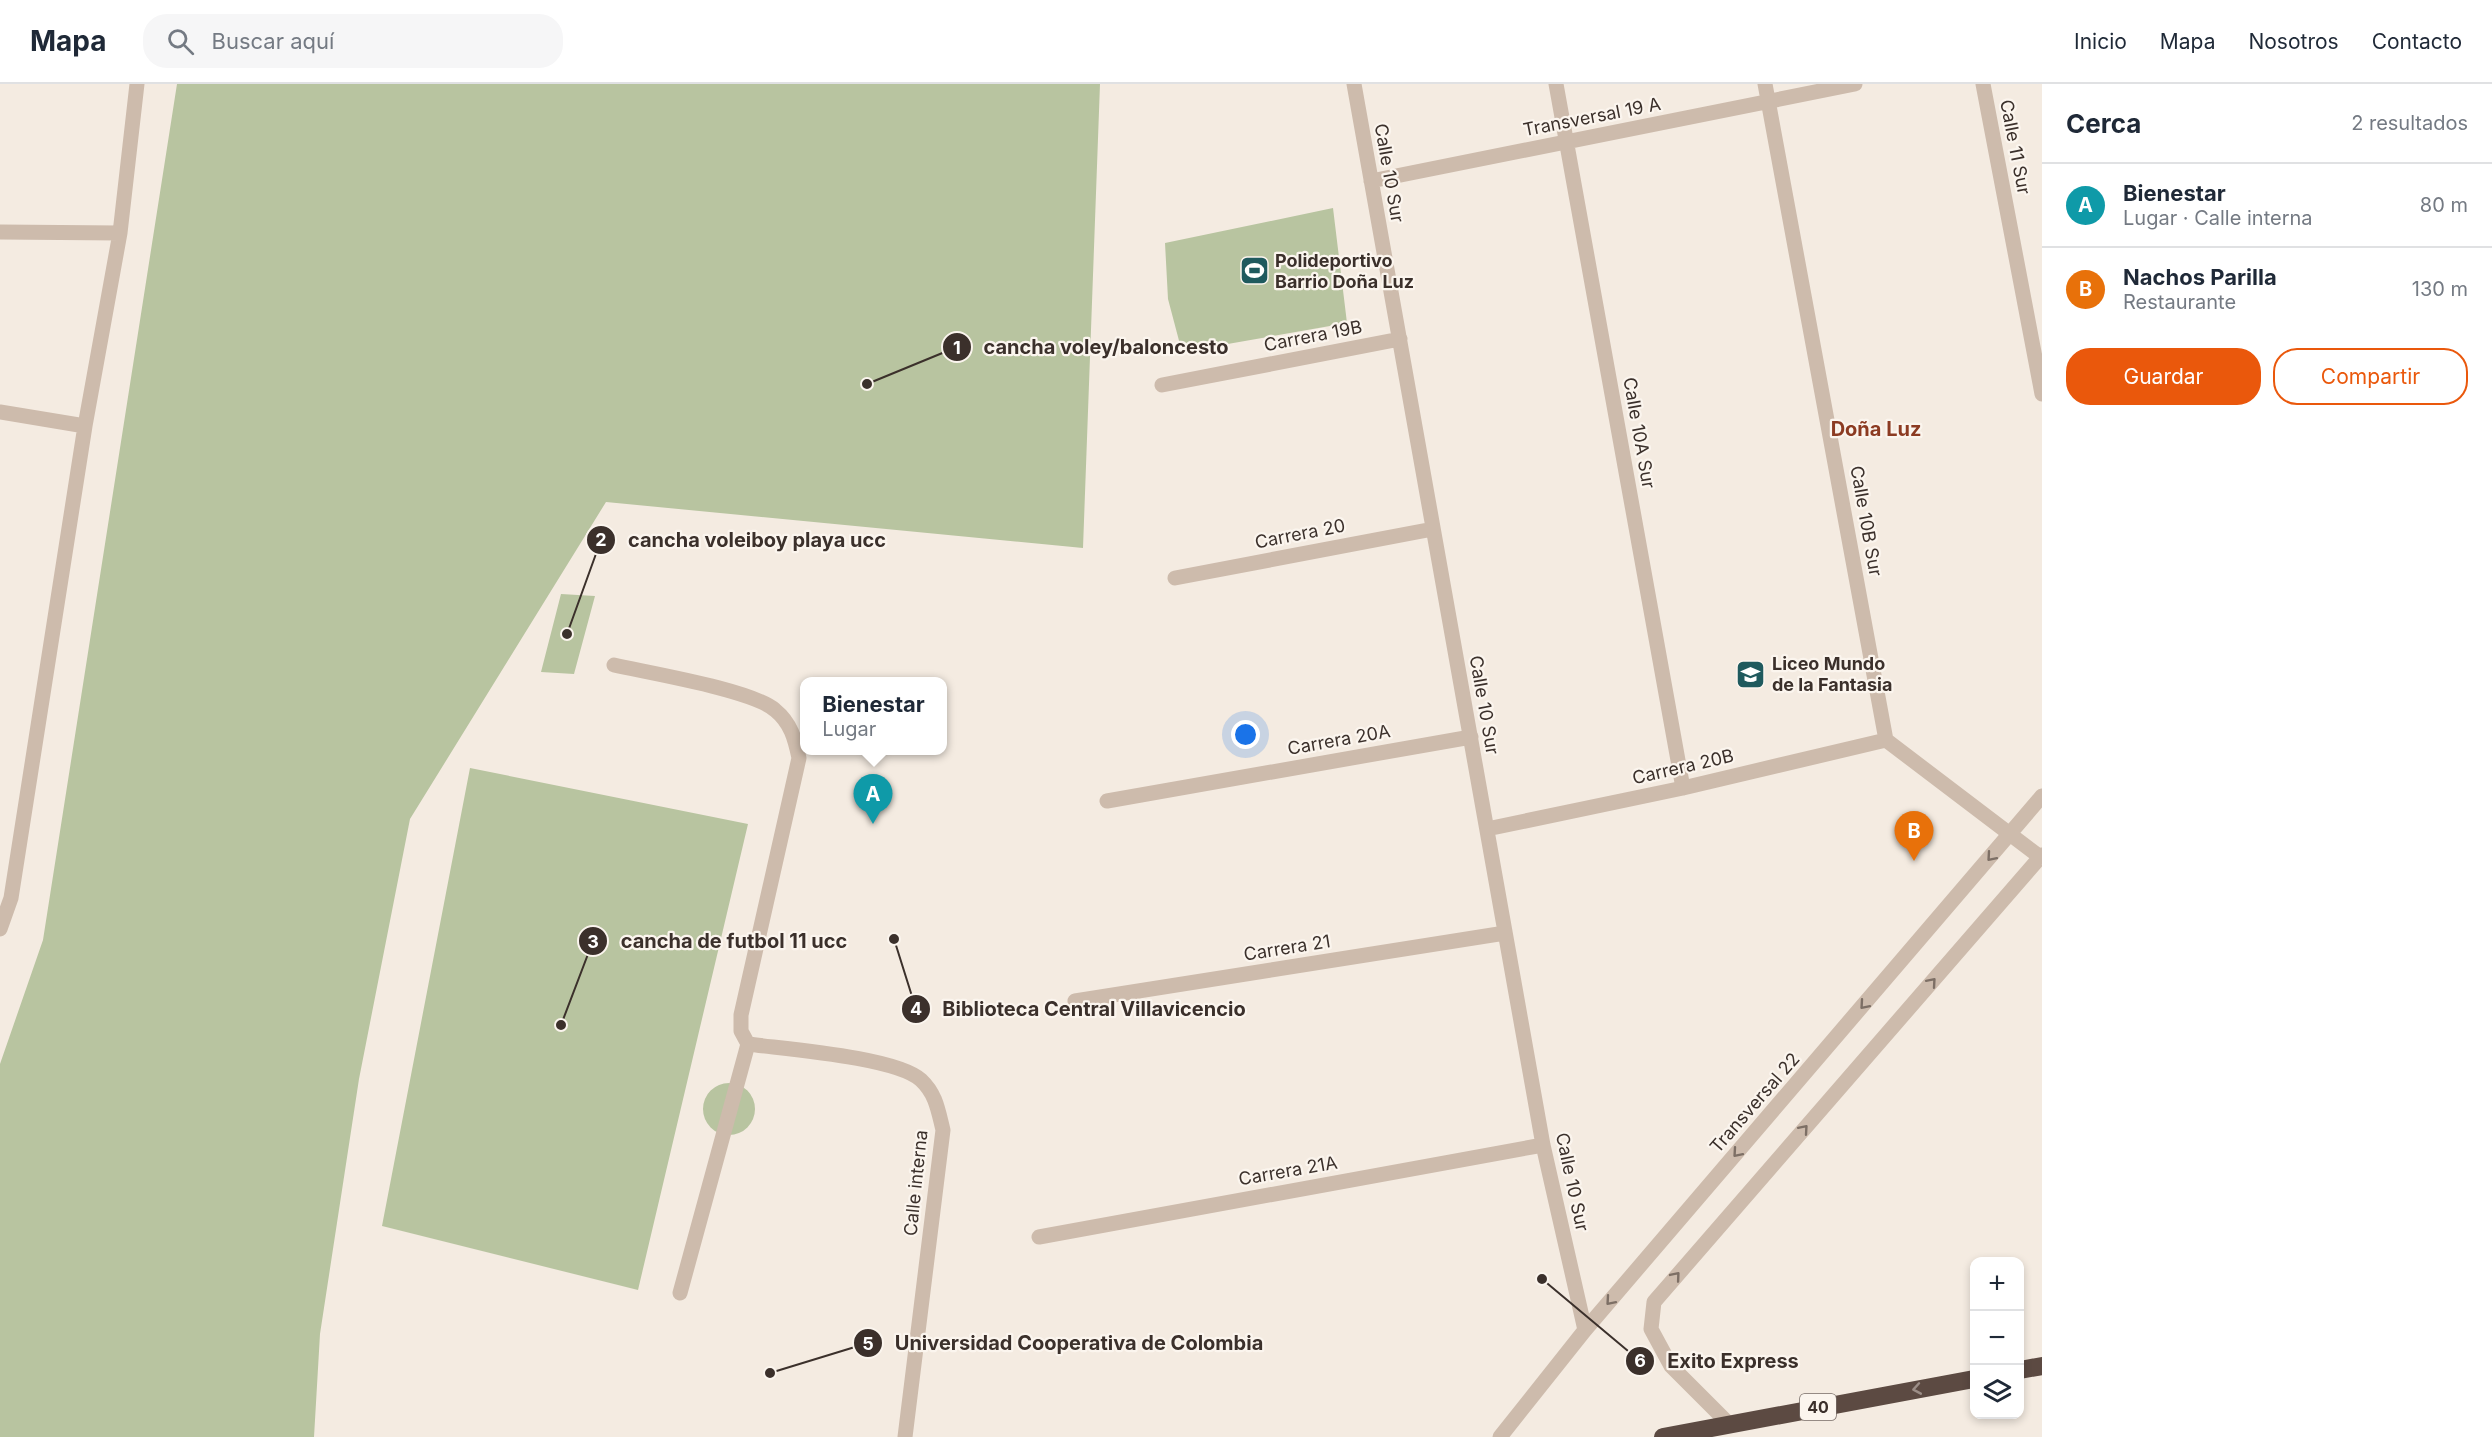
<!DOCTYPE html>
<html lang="es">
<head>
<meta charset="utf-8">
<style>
  :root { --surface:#fff; --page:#f6f6f7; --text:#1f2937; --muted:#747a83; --line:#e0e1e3; --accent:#ea580c }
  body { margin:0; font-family:Inter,sans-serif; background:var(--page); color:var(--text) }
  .controls { position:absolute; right:18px; bottom:18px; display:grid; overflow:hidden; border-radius:12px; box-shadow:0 3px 9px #0003 }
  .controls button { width:54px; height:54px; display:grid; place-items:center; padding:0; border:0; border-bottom:2px solid var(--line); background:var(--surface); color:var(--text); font:30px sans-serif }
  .you { position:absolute; left:1246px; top:651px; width:21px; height:21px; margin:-15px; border:4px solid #fff; border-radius:50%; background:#1a73e8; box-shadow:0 0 0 9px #1a73e833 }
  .badge { display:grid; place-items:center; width:39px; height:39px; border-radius:50%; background:var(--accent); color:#fff; font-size:20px; font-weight:700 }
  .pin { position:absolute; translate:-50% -50px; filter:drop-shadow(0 2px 3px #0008) }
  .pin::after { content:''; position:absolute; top:32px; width:21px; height:18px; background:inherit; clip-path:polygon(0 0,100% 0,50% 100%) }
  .popup { position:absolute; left:800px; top:593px; width:147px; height:78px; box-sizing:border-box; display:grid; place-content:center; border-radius:12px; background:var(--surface); filter:drop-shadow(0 2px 4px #0005); font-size:20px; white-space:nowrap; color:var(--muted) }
  .popup b { font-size:22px; color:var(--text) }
  .popup::after { content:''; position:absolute; left:50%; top:100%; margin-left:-12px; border:12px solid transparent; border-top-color:var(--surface) }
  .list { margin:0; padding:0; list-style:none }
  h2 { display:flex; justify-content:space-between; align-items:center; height:78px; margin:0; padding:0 24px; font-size:26px }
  h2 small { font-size:20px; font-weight:400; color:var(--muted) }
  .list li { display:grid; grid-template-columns:39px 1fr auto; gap:18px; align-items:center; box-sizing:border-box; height:84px; padding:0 24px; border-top:2px solid var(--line) }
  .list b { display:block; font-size:22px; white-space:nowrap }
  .list p { margin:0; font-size:20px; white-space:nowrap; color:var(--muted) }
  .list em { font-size:20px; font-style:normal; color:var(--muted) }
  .actions { display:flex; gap:12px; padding:18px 24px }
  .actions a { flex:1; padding:14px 0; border:2px solid var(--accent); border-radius:24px; text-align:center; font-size:21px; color:var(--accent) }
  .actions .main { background:var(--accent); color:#fff }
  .icon { flex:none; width:33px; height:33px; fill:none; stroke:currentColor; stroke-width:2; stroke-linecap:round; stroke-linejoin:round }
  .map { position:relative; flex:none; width:2042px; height:1353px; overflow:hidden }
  header { display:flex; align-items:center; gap:36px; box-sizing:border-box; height:84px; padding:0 30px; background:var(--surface); border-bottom:2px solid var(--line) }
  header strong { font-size:28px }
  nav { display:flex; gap:33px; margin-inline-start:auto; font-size:21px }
  .search { width:420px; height:54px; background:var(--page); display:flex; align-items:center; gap:15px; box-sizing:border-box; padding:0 21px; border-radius:24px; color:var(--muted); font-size:22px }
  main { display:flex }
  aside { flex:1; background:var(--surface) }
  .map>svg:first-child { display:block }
  .green { fill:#b8c4a0 }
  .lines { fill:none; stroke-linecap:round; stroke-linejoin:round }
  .minor { stroke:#cdbbac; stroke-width:15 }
  .highway { stroke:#5c4a42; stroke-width:18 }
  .oneway { stroke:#7d6f65 }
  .oneway2 { stroke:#9c8e87 }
  .labels { text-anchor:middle; stroke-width:4.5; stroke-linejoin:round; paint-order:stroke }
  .shield { fill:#fbf5ee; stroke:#756b66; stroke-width:1.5 }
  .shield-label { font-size:16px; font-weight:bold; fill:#3b302b }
  .street-label { font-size:18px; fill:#3b302b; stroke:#fbf5ee }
  .poi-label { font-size:18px; font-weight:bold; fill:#3b302b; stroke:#fbf5ee; text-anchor:start }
  .neighbourhood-label { font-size:20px; font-weight:bold; fill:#8c3b22; stroke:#fbf5ee }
  .leader { fill:none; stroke:#3b302b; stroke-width:2 }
  .callout-dot { fill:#3b302b; stroke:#fbf5ee; stroke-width:2 }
  .mark-label { font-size:18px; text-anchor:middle; font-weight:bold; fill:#fff }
  .callout-label { font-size:20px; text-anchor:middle; font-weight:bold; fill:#3b302b; stroke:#fbf5ee; stroke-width:4.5; stroke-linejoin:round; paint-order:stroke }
</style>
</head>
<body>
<header>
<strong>Mapa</strong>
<div class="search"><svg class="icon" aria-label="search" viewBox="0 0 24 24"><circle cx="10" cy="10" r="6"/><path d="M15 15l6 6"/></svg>Buscar aquí</div>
<nav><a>Inicio</a><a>Mapa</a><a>Nosotros</a><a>Contacto</a></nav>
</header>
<main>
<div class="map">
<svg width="2042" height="1353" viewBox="0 0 2042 1353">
  <rect width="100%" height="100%" fill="#f4ebe1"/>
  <path class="green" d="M177 0H1100L1083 464 606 418 410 735 359 995 320 1250 314 1353H0V980L43 856Z
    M1333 124 1347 239 1182 268 1168 215 1165 159Z
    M561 510 595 512 574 590 541 588Z
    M470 684 748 740 638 1206 382 1142Z
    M703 1025a26 26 0 1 1 52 0a26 26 0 1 1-52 0Z"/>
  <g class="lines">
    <path class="minor" d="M1354 0 1543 1061 1585 1246
      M1556 0 1683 704
      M1765 0 1886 656 2040 773
      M1983 0 2042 310
      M1371 97 1855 0
      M0 148 120 149
      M1162 301 1400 255
      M0 328 85 342
      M1175 494 1433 445
      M614 581C649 589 752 606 775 626 791 639 795 655 799 674L741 931V947L748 960 680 1209
      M1107 717 1471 653
      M1487 745 1683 704 1886 656
      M0 845 11 814 85 342 120 149 137 0
      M1075 917 1505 849
      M748 960C785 965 896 973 921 996 936 1010 938 1026 943 1046L905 1353
      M1039 1153 1543 1061
      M1728 1339 1671 1282 1651 1245 1654 1218 2042 771
      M1500 1353 1585 1246 2042 712"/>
    <path class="highway" d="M2020 1286 2042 1282
      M1663 1353 1974 1295"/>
  </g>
  <defs><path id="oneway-chevron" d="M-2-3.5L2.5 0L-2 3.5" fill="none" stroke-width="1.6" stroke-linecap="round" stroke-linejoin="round" transform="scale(1.5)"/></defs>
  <g class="oneway">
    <use href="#oneway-chevron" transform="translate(1991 773) rotate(131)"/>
    <use href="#oneway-chevron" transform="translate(1932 898) rotate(-49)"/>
    <use href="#oneway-chevron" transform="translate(1864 921) rotate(131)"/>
    <use href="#oneway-chevron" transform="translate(1804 1045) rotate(-49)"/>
    <use href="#oneway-chevron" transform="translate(1737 1069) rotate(131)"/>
    <use href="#oneway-chevron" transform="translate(1676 1192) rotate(-50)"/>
    <use href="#oneway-chevron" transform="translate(1610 1217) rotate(131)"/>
  </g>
  <use class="oneway2" href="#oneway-chevron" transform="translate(1917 1305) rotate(170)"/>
  <defs>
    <symbol id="stadium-square" viewBox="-11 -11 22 22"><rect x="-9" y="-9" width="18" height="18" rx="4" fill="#1f5a5e" stroke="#fbf5ee"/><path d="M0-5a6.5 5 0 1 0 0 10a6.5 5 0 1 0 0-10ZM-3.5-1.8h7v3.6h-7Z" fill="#fff"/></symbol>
    <symbol id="school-square" viewBox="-11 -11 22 22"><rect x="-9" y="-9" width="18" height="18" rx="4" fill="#1f5a5e" stroke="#fbf5ee"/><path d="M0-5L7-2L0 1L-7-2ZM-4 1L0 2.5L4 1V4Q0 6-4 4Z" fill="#fff"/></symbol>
  </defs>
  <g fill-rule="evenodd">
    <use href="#stadium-square" x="1238" y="170" width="33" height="33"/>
    <use href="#school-square" x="1734" y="574" width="33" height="33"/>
  </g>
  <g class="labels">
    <rect class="shield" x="1800" y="1310" width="36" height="26" rx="4.5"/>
    <g class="shield-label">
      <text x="1818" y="1329">40</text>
    </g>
    <g class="street-label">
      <text transform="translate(1592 33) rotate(-11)" y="6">Transversal 19 A</text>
      <text transform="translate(2015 63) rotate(79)" y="6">Calle 11 Sur</text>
      <text transform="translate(1389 89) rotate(80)" y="6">Calle 10 Sur</text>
      <text transform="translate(1313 252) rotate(-11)" y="6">Carrera 19B</text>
      <text transform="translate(1639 349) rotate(80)" y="6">Calle 10A Sur</text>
      <text transform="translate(1866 437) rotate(80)" y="6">Calle 10B Sur</text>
      <text transform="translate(1300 450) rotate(-11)" y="6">Carrera 20</text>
      <text transform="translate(1484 621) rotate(80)" y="6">Calle 10 Sur</text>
      <text transform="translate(1339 656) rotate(-10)" y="6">Carrera 20A</text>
      <text transform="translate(1683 683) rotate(-13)" y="6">Carrera 20B</text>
      <text transform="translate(1287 864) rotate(-9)" y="6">Carrera 21</text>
      <text transform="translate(1755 1019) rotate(-49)" y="6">Transversal 22</text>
      <text transform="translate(1288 1087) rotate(-10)" y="6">Carrera 21A</text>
      <text transform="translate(1572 1098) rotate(78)" y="6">Calle 10 Sur</text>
      <text transform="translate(916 1099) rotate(-84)" y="6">Calle interna</text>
    </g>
    <g class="poi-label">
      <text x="1275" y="183">Polideportivo<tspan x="1275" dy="21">Barrio Doña Luz</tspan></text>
      <text x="1772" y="586">Liceo Mundo<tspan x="1772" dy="21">de la Fantasia</tspan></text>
    </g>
    <g class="neighbourhood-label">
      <text x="1876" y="352">Doña Luz</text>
    </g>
  </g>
  <path class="leader" d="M867 300L957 263M567 550L601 456M561 941L593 857M894 855L916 925M770 1289L868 1259M1542 1195L1640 1277"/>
  <g class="callout-dot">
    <circle cx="867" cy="300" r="6"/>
    <circle cx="567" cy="550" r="6"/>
    <circle cx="561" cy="941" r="6"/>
    <circle cx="894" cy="855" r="6"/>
    <circle cx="770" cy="1289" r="6"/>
    <circle cx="1542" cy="1195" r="6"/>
    <circle cx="957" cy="263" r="15"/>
    <circle cx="601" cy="456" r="15"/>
    <circle cx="593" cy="857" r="15"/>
    <circle cx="916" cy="925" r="15"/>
    <circle cx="868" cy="1259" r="15"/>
    <circle cx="1640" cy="1277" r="15"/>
  </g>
  <g class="mark-label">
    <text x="957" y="270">1</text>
    <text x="601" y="462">2</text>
    <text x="593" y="864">3</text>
    <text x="916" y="931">4</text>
    <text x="868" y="1266">5</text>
    <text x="1640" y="1283">6</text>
  </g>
  <g class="callout-label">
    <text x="1106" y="270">cancha voley/baloncesto</text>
    <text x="757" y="463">cancha voleiboy playa ucc</text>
    <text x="734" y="864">cancha de futbol 11 ucc</text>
    <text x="1094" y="932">Biblioteca Central Villavicencio</text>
    <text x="1079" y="1266">Universidad Cooperativa de Colombia</text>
    <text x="1733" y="1284">Exito Express</text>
  </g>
</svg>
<div class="controls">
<button>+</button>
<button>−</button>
<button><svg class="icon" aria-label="layers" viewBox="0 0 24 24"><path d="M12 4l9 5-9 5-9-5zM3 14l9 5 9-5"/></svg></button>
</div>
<div class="you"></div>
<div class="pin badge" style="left:873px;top:740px;background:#0f9aa8">A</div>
<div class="popup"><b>Bienestar</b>Lugar</div>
<div class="pin badge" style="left:1914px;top:777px;background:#e8710a">B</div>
</div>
<aside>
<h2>Cerca<small>2 resultados</small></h2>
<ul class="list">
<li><span class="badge" style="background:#0f9aa8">A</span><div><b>Bienestar</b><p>Lugar · Calle interna</p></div><em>80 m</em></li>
<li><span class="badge" style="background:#e8710a">B</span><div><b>Nachos Parilla</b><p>Restaurante</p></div><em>130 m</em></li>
</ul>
<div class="actions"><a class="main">Guardar</a><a>Compartir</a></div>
</aside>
</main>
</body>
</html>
